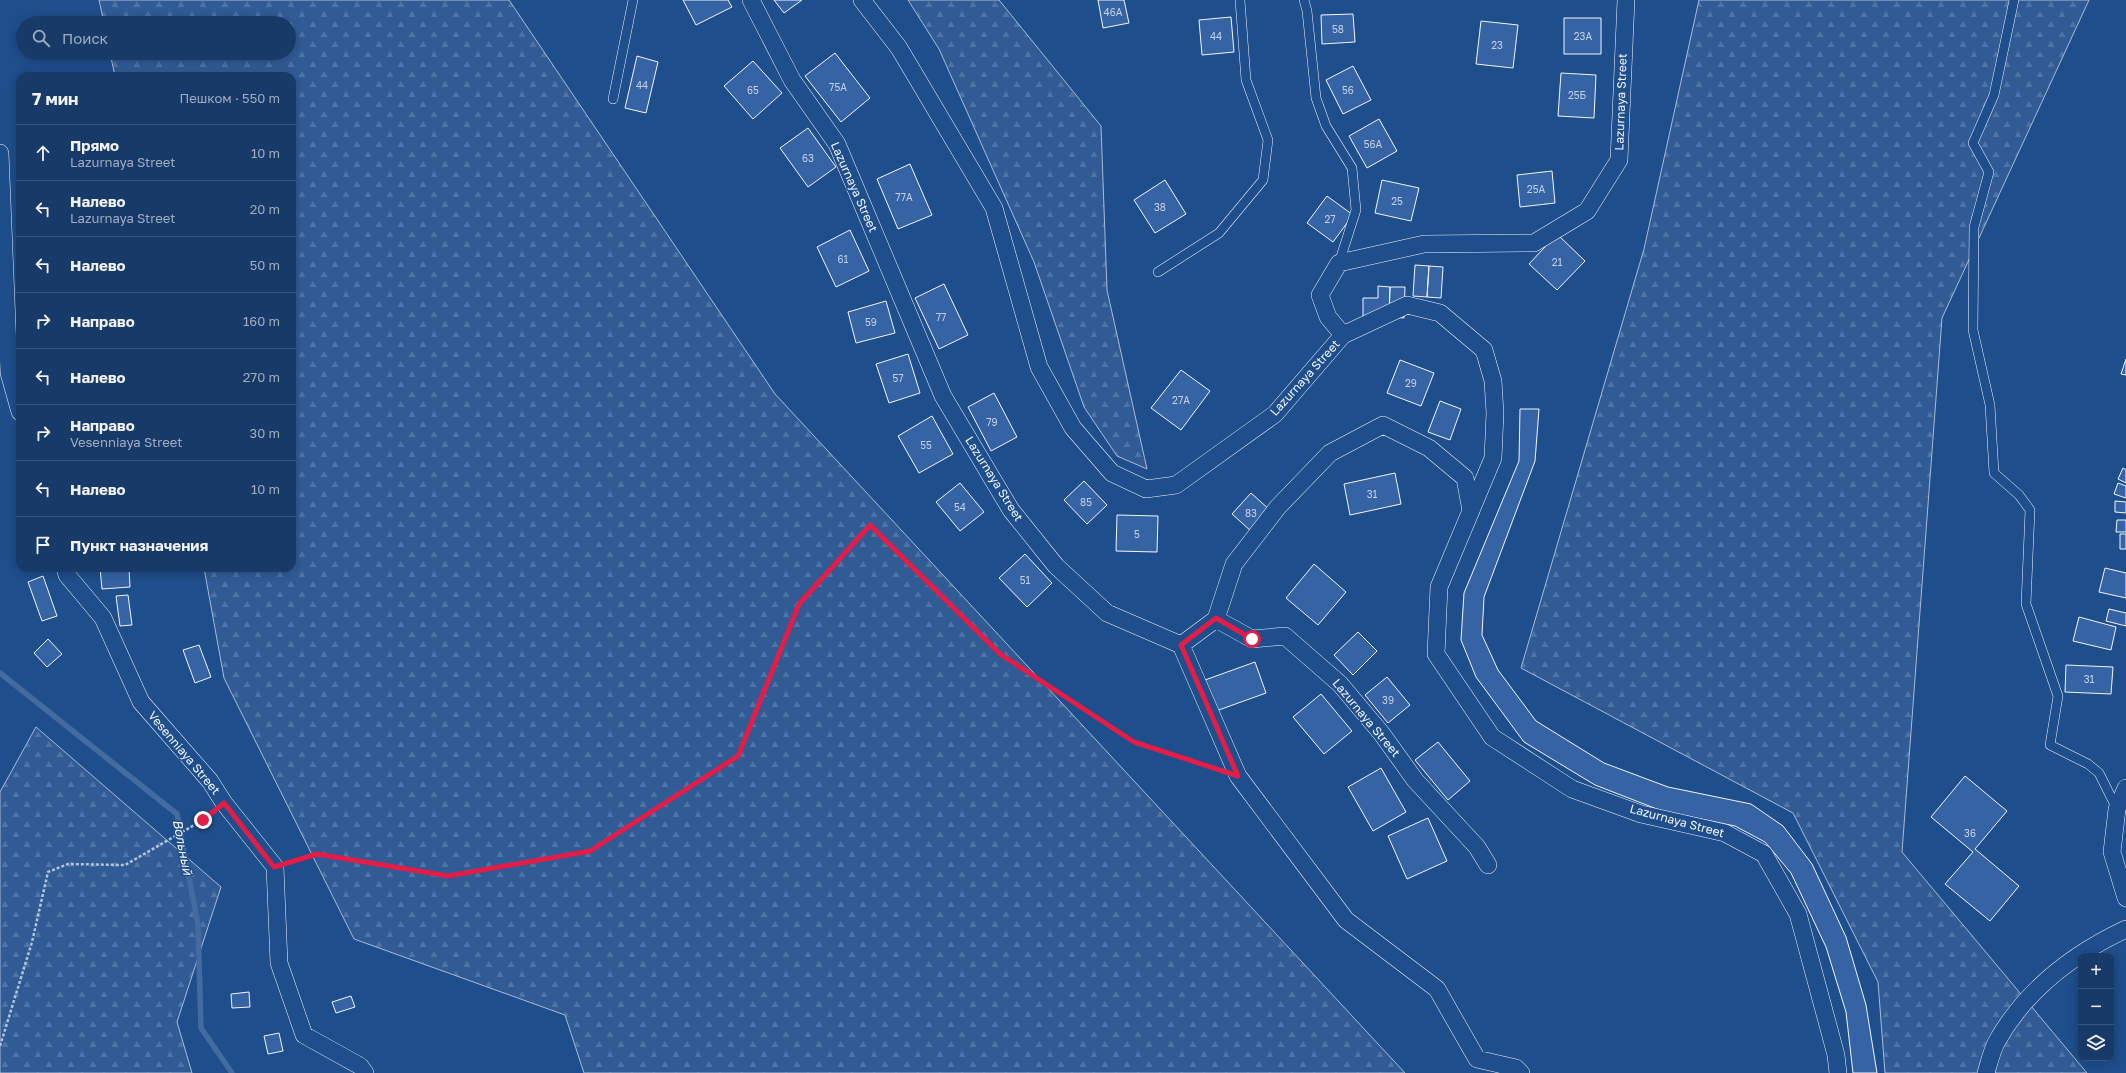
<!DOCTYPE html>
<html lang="ru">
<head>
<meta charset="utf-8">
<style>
  :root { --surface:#173a69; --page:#20416f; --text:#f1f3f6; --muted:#9eadc0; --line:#36547d }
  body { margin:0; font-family:"Golos Text",sans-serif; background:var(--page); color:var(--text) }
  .controls { position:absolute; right:12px; bottom:12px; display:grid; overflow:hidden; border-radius:8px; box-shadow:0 2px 10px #0003 }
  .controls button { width:36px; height:36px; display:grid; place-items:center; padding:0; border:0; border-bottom:1px solid var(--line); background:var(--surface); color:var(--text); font:20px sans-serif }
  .stop { position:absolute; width:12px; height:12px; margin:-9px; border:3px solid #e11d48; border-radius:50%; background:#fff }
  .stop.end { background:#e11d48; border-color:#fff; box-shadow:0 1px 4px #0008 }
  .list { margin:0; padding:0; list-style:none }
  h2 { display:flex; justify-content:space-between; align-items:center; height:52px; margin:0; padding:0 16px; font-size:17px }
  h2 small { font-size:13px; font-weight:400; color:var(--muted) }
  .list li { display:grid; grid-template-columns:26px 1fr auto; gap:12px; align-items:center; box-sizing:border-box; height:56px; padding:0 16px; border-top:1px solid var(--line) }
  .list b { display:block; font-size:15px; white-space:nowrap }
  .list p { margin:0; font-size:13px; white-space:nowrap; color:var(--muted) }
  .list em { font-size:13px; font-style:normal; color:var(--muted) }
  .icon { flex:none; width:22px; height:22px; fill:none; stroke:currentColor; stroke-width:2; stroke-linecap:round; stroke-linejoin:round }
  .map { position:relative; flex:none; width:2126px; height:1073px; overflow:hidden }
  .search { position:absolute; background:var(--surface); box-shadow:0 2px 10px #0003; left:16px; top:16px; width:280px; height:44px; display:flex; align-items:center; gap:10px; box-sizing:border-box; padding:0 14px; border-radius:22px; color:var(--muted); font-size:15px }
  .panel { position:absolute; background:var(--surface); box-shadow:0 2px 10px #0003; left:16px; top:72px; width:280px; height:500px; border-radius:12px }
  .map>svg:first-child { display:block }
  .forest { fill:url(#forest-firs); stroke:#a8bbd7 }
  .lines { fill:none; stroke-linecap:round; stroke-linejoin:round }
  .stream { stroke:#446ba0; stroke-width:5.5 }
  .building { fill:#3563a3; stroke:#f2f6ff }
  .lane-casing { stroke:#f2f6ff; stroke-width:10 }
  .street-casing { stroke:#f2f6ff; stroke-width:18 }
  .path { stroke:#b3c4dc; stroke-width:2.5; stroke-dasharray:3 2; stroke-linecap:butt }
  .lane { stroke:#1f4e8c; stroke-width:9 }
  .street { stroke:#1f4e8c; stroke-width:17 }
  .route { stroke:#e11d48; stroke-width:5 }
  .labels { text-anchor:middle; stroke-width:3; stroke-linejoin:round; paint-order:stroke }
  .number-label { font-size:10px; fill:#c3d1e8 }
  .street-label { font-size:12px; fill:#f2f6ff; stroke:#1f4e8c }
  .water-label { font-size:13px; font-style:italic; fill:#f2f6ff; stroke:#1f4e8c }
</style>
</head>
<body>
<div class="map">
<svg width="2126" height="1073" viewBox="0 0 2126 1073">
  <defs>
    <pattern id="forest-firs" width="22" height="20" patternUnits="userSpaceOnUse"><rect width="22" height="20" fill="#305b95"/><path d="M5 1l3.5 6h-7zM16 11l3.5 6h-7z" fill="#4e73a5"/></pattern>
  </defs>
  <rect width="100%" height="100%" fill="#1f4e8c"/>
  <path class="forest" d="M99 0H509L775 394 1405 1073H584L565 1015 354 939 224 678 204 568H292V76H115L110 53H289V23H104Z
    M908 0H999L1101 126 1107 290 1147 469 1117 456 1084 407 1034 262 939 49Z
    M1699 0H2089L1942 318 1902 852 2087 1073H1885L1878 982 1793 813 1521 668 1644 249Z
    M36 727 221 887 177 1022 192 1073H0V792Z"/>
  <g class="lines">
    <path class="stream" d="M0 673 177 814 198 925 201 1028 232 1073"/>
  </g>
  <path class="building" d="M683 0H728L732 7 696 25Z
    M774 0H802L784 13Z
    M1098 0H1124L1129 23 1103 28Z
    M1353 14 1355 42 1322 44 1321 15Z
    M1231 17 1234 52 1202 55 1199 20Z
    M1564 18H1601V54H1564Z
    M1481 21 1518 25 1513 68 1476 64Z
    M835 53 870 98 841 122 805 76Z
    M637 56 658 62 646 113 625 108Z
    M753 61 782 93 753 119 724 86Z
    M1353 66 1371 100 1343 114 1326 80Z
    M1561 73 1596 75 1594 118 1558 116Z
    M1379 119 1397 151 1367 168 1349 136Z
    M808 128 836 167 808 187 780 148Z
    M910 164 932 215 898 229 877 179Z
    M1552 171 1555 203 1520 207 1517 175Z
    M1165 180 1186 214 1155 233 1134 200Z
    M1382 180 1419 188 1411 221 1375 213Z
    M1327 196 1353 215 1333 242 1307 223Z
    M850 230 869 271 836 287 817 247Z
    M1557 234 1585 261 1557 290 1529 264Z
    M1415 265 1429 266 1427 297 1413 296Z
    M1429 266 1443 267 1441 298 1427 297Z
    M944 284 968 335 939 349 915 298Z
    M1378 286 1390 287 1389 317H1363V298H1378Z
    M1390 287H1405L1404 318 1389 317Z
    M886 301 895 333 856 343 848 312Z
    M908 354 920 393 889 403 876 364Z
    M2126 359V375L2121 374Z
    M1400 360 1434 373 1421 406 1387 393Z
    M1181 370 1210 391 1181 430 1151 408Z
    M994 393 1017 437 991 451 968 407Z
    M1440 401 1461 409 1450 440 1428 432Z
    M1520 409H1539L1535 461 1484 597 1482 635 1498 670 1536 721 1604 763 1668 787 1751 804 1783 826 1812 864 1846 937 1866 1005 1877 1073H1853L1846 1012 1826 947 1791 873 1765 842 1735 826 1662 811 1595 785 1524 742 1476 677 1461 640 1464 593 1519 461Z
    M932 416 953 454 919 473 898 436Z
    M2123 468 2126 470V483L2118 479Z
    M1395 473 1401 504 1350 515 1344 484Z
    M1084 481 1107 505 1087 524 1064 500Z
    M960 483 984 512 960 531 936 502Z
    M2118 483 2126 486V498L2114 494Z
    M1251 493 1271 511 1252 532 1232 514Z
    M2115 501 2126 502V513L2115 512Z
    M1117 515 1158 516 1157 552 1116 551Z
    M2117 520H2126V532H2116Z
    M2120 534H2126V549H2120Z
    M1025 554 1052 583 1027 607 999 578Z
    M1314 564 1346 592 1318 625 1286 598Z
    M100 568H129L130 587 102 589Z
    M2105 568 2126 573V598L2099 592Z
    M43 576 57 616 42 621 28 582Z
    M128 595 132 625 120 626 116 596Z
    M2109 609 2126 613V626L2106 621Z
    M2079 617 2116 627 2111 650 2073 641Z
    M1358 632 1377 651 1353 675 1334 655Z
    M48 639 62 654 47 667 34 653Z
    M199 645 211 677 195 683 183 650Z
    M1255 662 1266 693 1216 711 1205 680Z
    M2066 665 2113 667 2111 694 2065 692Z
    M1387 677 1410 705 1388 723 1365 695Z
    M1321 694 1352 731 1324 754 1293 717Z
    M1438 742 1470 781 1448 800 1415 760Z
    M1381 768 1406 812 1373 831 1348 787Z
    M1965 776 2007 811 1975 849 2019 886 1990 921 1945 884 1973 852 1931 817Z
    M1428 818 1447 861 1407 879 1388 836Z
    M249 992 250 1007 232 1008 231 994Z
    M351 996 355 1007 336 1013 332 1002Z
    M279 1033 283 1051 268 1054 264 1036Z"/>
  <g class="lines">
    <defs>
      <path id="lane" d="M1304 0 1307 11 1316 98 1326 126 1352 168 1356 210 1339 263
        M2014 0 1994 95 1973 143 1989 172 1974 227 1973 330 1990 405 1994 473 2019 495 2030 510 2026 604 2058 696 2050 745 2088 764 2099 773 2117 809
        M613 99 633 0
        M1158 272 1219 233 1263 180 1268 140 1246 80 1240 0"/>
      <path id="street" d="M751 0 792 80 837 144 943 396 1011 510 1056 566 1107 613 1181 645 1216 619 1252 639 1285 636 1340 684 1382 734 1415 780 1477 847 1488 865
        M862 0 899 48 994 208 1039 367 1073 428 1112 473 1146 489 1176 485 1275 414 1343 335
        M1626 0 1619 160 1587 211 1534 243 1424 244 1339 263 1320 295 1328 317 1343 335 1407 305 1440 313 1484 350 1493 381 1495 413 1493 458 1439 587 1436 654 1492 737 1572 789 1641 814 1725 833 1764 854 1798 914 1836 1055 1838 1073
        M0 153 9 373 20 412
        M65 568 67 575 103 618 141 702 210 781 224 803 275 867 279 963 304 1035 360 1066 365 1073
        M1216 619 1234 564 1278 507 1330 453 1383 425 1429 448 1465 478 1471 511
        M1181 645 1238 776 1346 920 1437 989 1477 1059 1516 1068 1521 1073
        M2126 788 2117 809 2112 852 2126 898
        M1986 1073C1989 1063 1992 1050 1997 1041 2026 990 2073 954 2126 929"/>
    </defs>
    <use href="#lane" class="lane-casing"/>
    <use href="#street" class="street-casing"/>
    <path class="path" d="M290 862 317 854 448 876 590 851 738 756 799 604 870 525 1000 654 1134 742 1216 769
      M0 1046 32 942 48 872 68 864 125 865 203 820 211 814"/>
    <use href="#lane" class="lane"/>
    <use href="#street" class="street"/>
  </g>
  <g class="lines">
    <path class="route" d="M203 820 224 803 274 867 317 854 448 876 590 851 738 756 799 604 870 525 1000 654 1134 742 1238 776 1181 645 1216 618 1252 639"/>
  </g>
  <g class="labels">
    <g class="number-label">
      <text x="1113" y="16">46А</text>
      <text x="1338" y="33">58</text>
      <text x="1216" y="40">44</text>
      <text x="1583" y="40">23А</text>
      <text x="1497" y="49">23</text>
      <text x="642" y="89">44</text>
      <text x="838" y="91">75А</text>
      <text x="753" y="94">65</text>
      <text x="1348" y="94">56</text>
      <text x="1577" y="99">25Б</text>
      <text x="1373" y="148">56А</text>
      <text x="808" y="162">63</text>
      <text x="1536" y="193">25А</text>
      <text x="904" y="201">77А</text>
      <text x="1397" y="205">25</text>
      <text x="1160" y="211">38</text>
      <text x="1330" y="223">27</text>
      <text x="843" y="263">61</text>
      <text x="1557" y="266">21</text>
      <text x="941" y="321">77</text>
      <text x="871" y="326">59</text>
      <text x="898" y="382">57</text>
      <text x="1411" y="387">29</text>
      <text x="1181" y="404">27А</text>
      <text x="992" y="426">79</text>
      <text x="926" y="449">55</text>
      <text x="1372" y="498">31</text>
      <text x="1086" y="506">85</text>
      <text x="960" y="511">54</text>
      <text x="1251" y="517">83</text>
      <text x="1137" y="538">5</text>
      <text x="1025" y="584">51</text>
      <text x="2089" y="683">31</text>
      <text x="1388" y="704">39</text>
      <text x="1970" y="837">36</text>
    </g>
    <g class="street-label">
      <text transform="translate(1621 102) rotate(-88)" y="4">Lazurnaya Street</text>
      <text transform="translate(854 187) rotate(66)" y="4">Lazurnaya Street</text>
      <text transform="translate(1305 378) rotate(-48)" y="4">Lazurnaya Street</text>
      <text transform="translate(994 479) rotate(58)" y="4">Lazurnaya Street</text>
      <text transform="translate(1366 718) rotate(50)" y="4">Lazurnaya Street</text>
      <text transform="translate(184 753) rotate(50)" y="4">Vesenniaya Street</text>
      <text transform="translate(1677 821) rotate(15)" y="4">Lazurnaya Street</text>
    </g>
    <g class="water-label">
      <text transform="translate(183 847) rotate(79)" y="5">Вольный</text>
    </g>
  </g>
</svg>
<div class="controls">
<button>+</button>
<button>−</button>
<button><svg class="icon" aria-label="layers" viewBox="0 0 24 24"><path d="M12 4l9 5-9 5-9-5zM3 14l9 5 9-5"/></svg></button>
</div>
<div class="stop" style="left:1252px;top:639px"></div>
<div class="stop end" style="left:203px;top:820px"></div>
<div class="search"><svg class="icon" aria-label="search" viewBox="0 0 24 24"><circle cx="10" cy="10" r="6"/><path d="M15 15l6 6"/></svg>Поиск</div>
<section class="panel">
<h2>7 мин<small>Пешком · 550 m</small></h2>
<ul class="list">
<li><svg class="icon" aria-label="ahead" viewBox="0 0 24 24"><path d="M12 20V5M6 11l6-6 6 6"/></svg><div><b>Прямо</b><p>Lazurnaya Street</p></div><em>10 m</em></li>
<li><svg class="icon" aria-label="left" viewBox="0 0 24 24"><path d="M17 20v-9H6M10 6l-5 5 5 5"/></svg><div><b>Налево</b><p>Lazurnaya Street</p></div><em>20 m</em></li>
<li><svg class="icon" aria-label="left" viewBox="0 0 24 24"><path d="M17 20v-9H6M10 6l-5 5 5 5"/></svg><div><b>Налево</b></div><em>50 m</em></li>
<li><svg class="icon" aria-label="right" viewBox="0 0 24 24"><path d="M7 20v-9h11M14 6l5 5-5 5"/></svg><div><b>Направо</b></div><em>160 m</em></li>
<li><svg class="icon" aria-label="left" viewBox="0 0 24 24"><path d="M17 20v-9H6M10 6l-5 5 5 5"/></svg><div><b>Налево</b></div><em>270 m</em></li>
<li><svg class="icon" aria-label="right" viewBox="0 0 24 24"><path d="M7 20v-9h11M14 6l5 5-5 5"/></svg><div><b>Направо</b><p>Vesenniaya Street</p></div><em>30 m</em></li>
<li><svg class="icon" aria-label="left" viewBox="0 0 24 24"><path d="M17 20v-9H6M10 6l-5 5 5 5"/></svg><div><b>Налево</b></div><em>10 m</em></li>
<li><svg class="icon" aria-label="arrive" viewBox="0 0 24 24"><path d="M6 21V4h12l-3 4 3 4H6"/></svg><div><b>Пункт назначения</b></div></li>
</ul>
</section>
</div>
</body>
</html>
